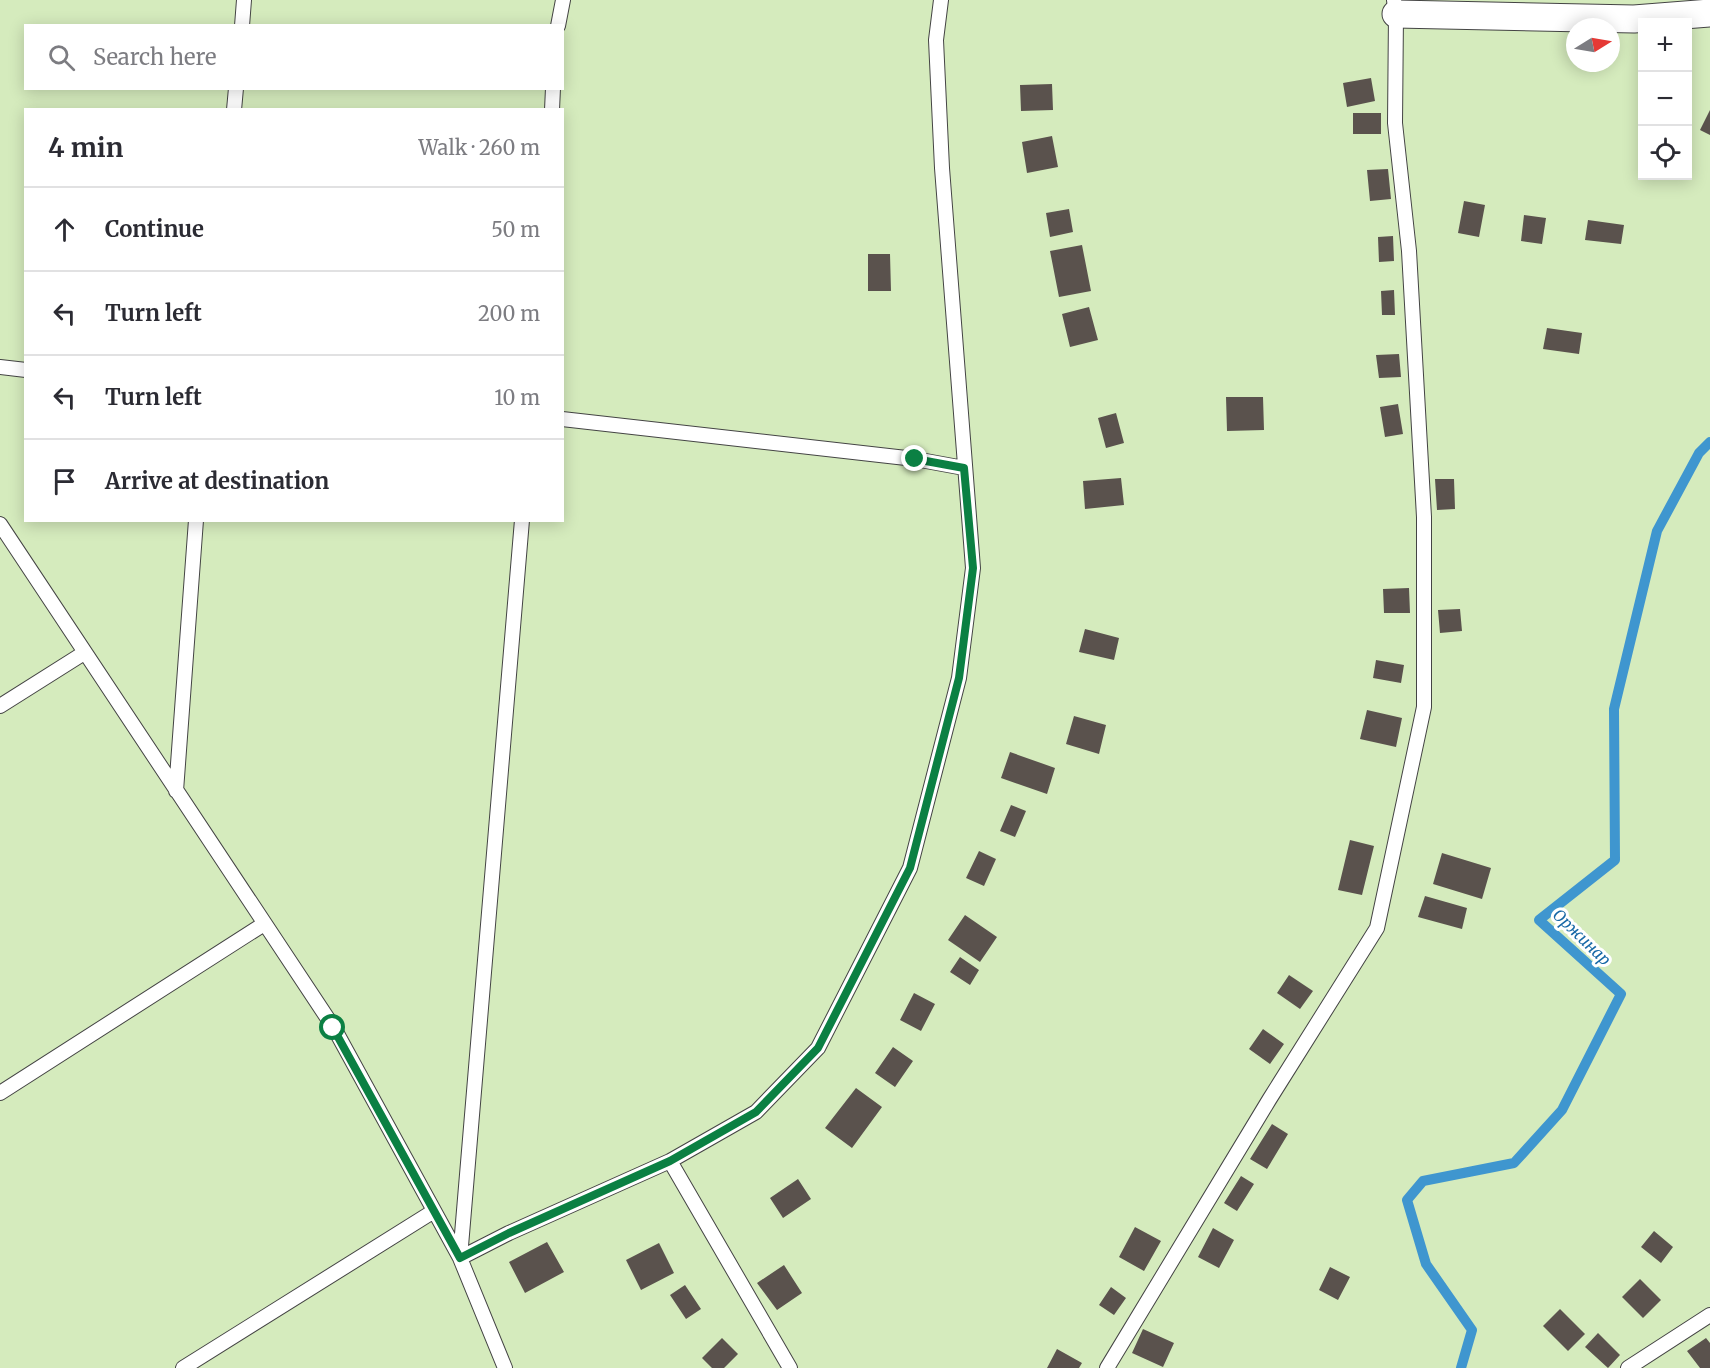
<!DOCTYPE html>
<html lang="en">
<head>
<meta charset="utf-8">
<style>
  :root { --surface:#fff; --page:#f7f7f7; --text:#2b2b33; --muted:#7c7c81; --line:#e1e1e2 }
  body { margin:0; font-family:Merriweather,serif; background:var(--page); color:var(--text) }
  .controls { position:absolute; right:18px; top:18px; display:grid; overflow:hidden; border-radius:0px; box-shadow:0 3px 15px #0003 }
  .controls button { width:54px; height:54px; display:grid; place-items:center; padding:0; border:0; border-bottom:2px solid var(--line); background:var(--surface); color:var(--text); font:30px sans-serif }
  .compass { position:absolute; left:1566px; top:18px; width:54px; height:54px; border-radius:50%; background:var(--surface); box-shadow:0 3px 15px #0003; rotate:79deg }
  .stop { position:absolute; width:18px; height:18px; margin:-14px; border:4px solid #0b8043; border-radius:50%; background:#fff }
  .stop.end { background:#0b8043; border-color:#fff; box-shadow:0 2px 6px #0008 }
  .list { margin:0; padding:0; list-style:none }
  h2 { display:flex; justify-content:space-between; align-items:center; height:78px; margin:0; padding:0 24px; font-size:26px }
  h2 small { font-size:20px; font-weight:400; color:var(--muted) }
  .list li { display:grid; grid-template-columns:39px 1fr auto; gap:18px; align-items:center; box-sizing:border-box; height:84px; padding:0 24px; border-top:2px solid var(--line) }
  .list b { display:block; font-size:22px; white-space:nowrap }
  .list em { font-size:20px; font-style:normal; color:var(--muted) }
  .icon { flex:none; width:33px; height:33px; fill:none; stroke:currentColor; stroke-width:2; stroke-linecap:round; stroke-linejoin:round }
  .map { position:relative; flex:none; width:1710px; height:1368px; overflow:hidden }
  .search { position:absolute; background:var(--surface); box-shadow:0 3px 15px #0003; left:24px; top:24px; width:540px; height:66px; display:flex; align-items:center; gap:15px; box-sizing:border-box; padding:0 21px; border-radius:0px; color:var(--muted); font-size:22px }
  .panel { position:absolute; background:var(--surface); box-shadow:0 3px 15px #0003; left:24px; top:108px; width:540px; height:414px; border-radius:0px }
  .map>svg:first-child { display:block }
  .green { fill:#d5ebbd; fill-rule:evenodd }
  .lines { fill:none; stroke-linecap:round; stroke-linejoin:round }
  .stream { stroke:#3f96cf; stroke-width:10 }
  .building { fill:#5a524d }
  .service-casing { stroke:#444; stroke-width:16 }
  .minor-casing { stroke:#444; stroke-width:29 }
  .service { stroke:#fff; stroke-width:14 }
  .minor { stroke:#fff; stroke-width:27 }
  .route { stroke:#0b8043; stroke-width:8 }
  .labels { text-anchor:middle; stroke-width:6; stroke-linejoin:round; paint-order:stroke }
  .water-label { font-size:16px; font-style:italic; fill:#1768a6; stroke:#fff }
</style>
</head>
<body>
<div class="map">
<svg width="1710" height="1368" viewBox="0 0 1710 1368">
  <rect width="100%" height="100%" fill="#fffdf5"/>
  <path class="green" d="M0 0H1710V1368H0ZM1642 22H1688V176H1642ZM26 26H562V88H26ZM1575 27H1611V63H1575ZM26 110H562V520H26Z"/>
  <g class="lines">
    <path class="stream" d="M1461 1368 1472 1330 1426 1264 1407 1200 1423 1181 1514 1163 1562 1110 1621 994 1539 920 1615 860 1614 709 1657 531 1699 453 1710 442"/>
  </g>
  <path class="building" d="M1371 78 1375 101 1347 107 1343 83Z
    M1052 84 1053 110 1021 111 1020 85Z
    M1710 110V135L1700 130Z
    M1353 113H1381V134H1353Z
    M1052 136 1058 167 1027 173 1022 142Z
    M1388 169 1391 199 1370 201 1367 170Z
    M1464 201 1485 205 1479 237 1458 233Z
    M1069 209 1073 232 1050 237 1046 213Z
    M1524 215 1546 218 1542 244 1521 241Z
    M1588 220 1624 225 1621 244 1585 240Z
    M1393 236 1394 261 1379 262 1378 237Z
    M1082 245 1091 291 1059 297 1050 251Z
    M868 254H890L891 291H868Z
    M1394 290 1395 315H1382L1381 291Z
    M1089 307 1098 340 1070 347 1062 314Z
    M1547 328 1582 333 1579 354 1543 349Z
    M1399 354 1401 377 1379 378 1376 355Z
    M1226 397H1263L1264 430 1227 431Z
    M1398 404 1403 434 1385 437 1380 407Z
    M1116 413 1124 443 1106 448 1098 418Z
    M1121 478 1124 505 1085 509 1083 481Z
    M1435 479H1454L1455 509 1437 510Z
    M1409 588 1410 613H1384L1383 589Z
    M1460 609 1462 631 1440 633 1438 610Z
    M1085 629 1119 638 1114 660 1079 652Z
    M1376 660 1404 665 1401 683 1373 678Z
    M1367 710 1402 718 1396 747 1360 739Z
    M1074 716 1106 725 1099 754 1066 744Z
    M1010 752 1055 768 1047 794 1001 778Z
    M1011 805 1026 811 1015 837 1000 831Z
    M1350 840 1374 846 1362 895 1338 890Z
    M979 851 996 859 984 886 966 878Z
    M1442 853 1491 868 1482 899 1433 884Z
    M1425 896 1467 908 1462 929 1418 917Z
    M965 915 997 937 980 962 948 940Z
    M960 957 979 970 970 985 950 972Z
    M1289 975 1313 991 1300 1009 1277 993Z
    M914 993 935 1004 921 1031 900 1020Z
    M1263 1029 1284 1044 1270 1064 1249 1049Z
    M893 1047 913 1061 895 1087 875 1073Z
    M856 1088 882 1107 852 1148 825 1128Z
    M1272 1124 1288 1134 1267 1169 1250 1159Z
    M1241 1176 1254 1184 1237 1211 1224 1203Z
    M798 1179 811 1199 783 1218 770 1198Z
    M1135 1227 1161 1241 1144 1271 1119 1257Z
    M1213 1228 1234 1240 1219 1268 1198 1257Z
    M1654 1231 1673 1247 1661 1263 1641 1247Z
    M547 1242 564 1272 525 1293 509 1262Z
    M659 1243 674 1273 641 1290 626 1260Z
    M784 1265 802 1293 777 1310 757 1283Z
    M1330 1267 1350 1277 1338 1300 1319 1290Z
    M1640 1279 1661 1300 1643 1318 1622 1297Z
    M685 1285 701 1309 686 1319 670 1295Z
    M1111 1287 1126 1298 1114 1315 1099 1305Z
    M1560 1309 1585 1334 1568 1351 1543 1326Z
    M1143 1329 1174 1343 1163 1367 1132 1353Z
    M1598 1333 1620 1355 1608 1368 1585 1347Z
    M722 1338 738 1354 724 1368H712L702 1358Z
    M1706 1338 1710 1343V1368H1700L1687 1351Z
    M1057 1349 1082 1363 1079 1368H1047Z"/>
  <g class="lines">
    <defs>
      <path id="service" d="M242 26 244 0
        M558 26 563 0
        M234 110 236 88
        M552 110 553 88
        M0 367 26 370
        M562 419 915 459 964 468
        M0 524 334 1028 460 1258 509 1233 670 1161 790 1368
        M0 706 84 653
        M176 791 196 520
        M0 1093 264 924
        M670 1161 756 1112 818 1048 910 868 959 678 973 568 942 168 936 40 941 0
        M183 1368 434 1211
        M505 1368 460 1258 522 520
        M1107 1368 1269 1100 1377 928 1424 707V517L1409 251 1395 123 1396 14 1394 0
        M1628 1368 1710 1315"/>
      <path id="minor" d="M1396 14 1634 19 1710 13"/>
    </defs>
    <use href="#service" class="service-casing"/>
    <use href="#minor" class="minor-casing"/>
    <use href="#service" class="service"/>
    <use href="#minor" class="minor"/>
  </g>
  <g class="lines">
    <path class="route" d="M333 1028 460 1258 509 1233 670 1161 756 1112 818 1048 910 868 959 678 973 568 964 468 915 459"/>
  </g>
  <g class="labels">
    <g class="water-label">
      <text transform="translate(1582 937) rotate(44)" y="6">Оржинар</text>
    </g>
  </g>
</svg>
<div class="controls">
<button>+</button>
<button>−</button>
<button><svg class="icon" aria-label="locate" viewBox="0 0 24 24"><circle cx="12" cy="12" r="6"/><path d="M12 2v4M12 18v4M2 12h4M18 12h4"/></svg></button>
</div>
<svg class="compass" viewBox="-18 -18 36 36"><path d="M0-13l5 13h-10z" fill="#e53935"/><path d="M0 13l5-13h-10z" fill="#7c7c81"/></svg>
<div class="stop" style="left:333px;top:1028px"></div>
<div class="stop end" style="left:915px;top:459px"></div>
<div class="search"><svg class="icon" aria-label="search" viewBox="0 0 24 24"><circle cx="10" cy="10" r="6"/><path d="M15 15l6 6"/></svg>Search here</div>
<section class="panel">
<h2>4 min<small>Walk · 260 m</small></h2>
<ul class="list">
<li><svg class="icon" aria-label="ahead" viewBox="0 0 24 24"><path d="M12 20V5M6 11l6-6 6 6"/></svg><div><b>Continue</b></div><em>50 m</em></li>
<li><svg class="icon" aria-label="left" viewBox="0 0 24 24"><path d="M17 20v-9H6M10 6l-5 5 5 5"/></svg><div><b>Turn left</b></div><em>200 m</em></li>
<li><svg class="icon" aria-label="left" viewBox="0 0 24 24"><path d="M17 20v-9H6M10 6l-5 5 5 5"/></svg><div><b>Turn left</b></div><em>10 m</em></li>
<li><svg class="icon" aria-label="arrive" viewBox="0 0 24 24"><path d="M6 21V4h12l-3 4 3 4H6"/></svg><div><b>Arrive at destination</b></div></li>
</ul>
</section>
</div>
</body>
</html>
